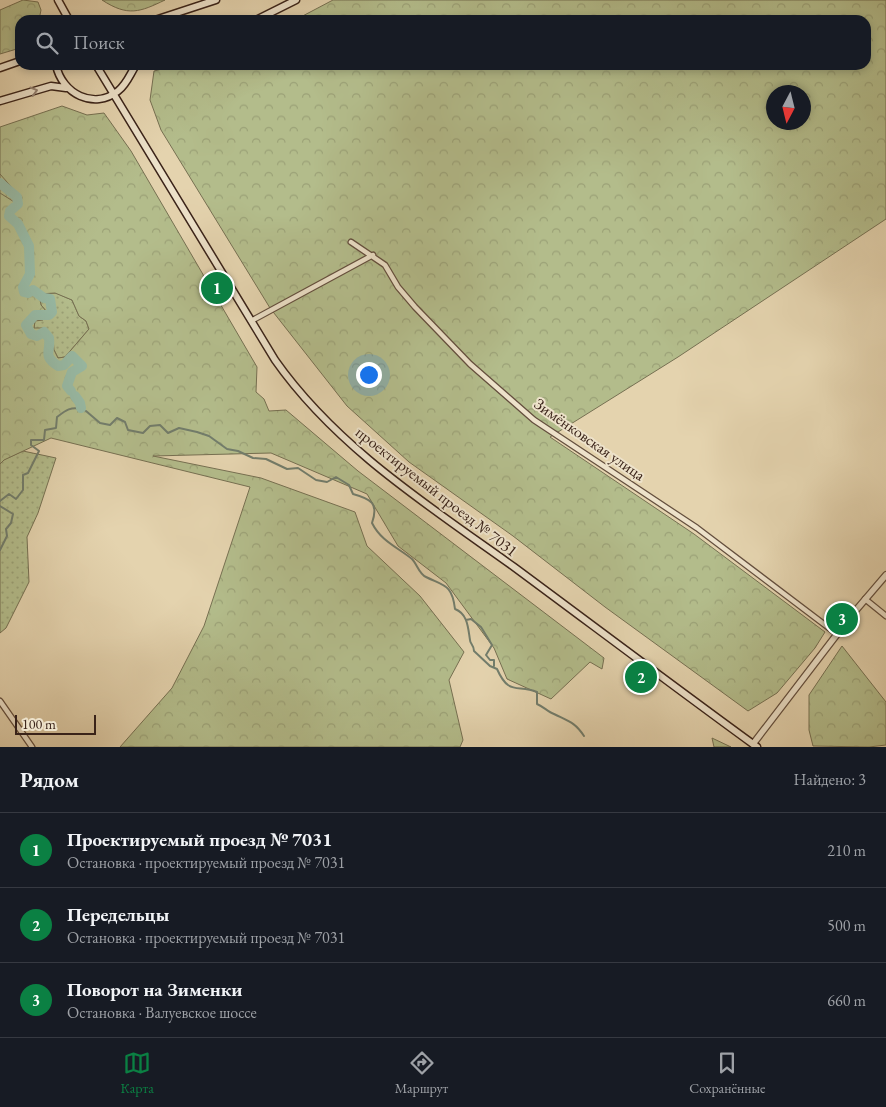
<!DOCTYPE html>
<html lang="ru">
<head>
<meta charset="utf-8">
<style>
  :root { --surface:#171b24; --page:#242831; --text:#f1f3f6; --muted:#9ea1a6; --line:#363941; --accent:#0b8043 }
  body { margin:0; font-family:"EB Garamond",serif; background:var(--page); color:var(--text) }
  .compass { position:absolute; left:766px; top:85px; width:45px; height:45px; border-radius:50%; background:var(--surface); box-shadow:0 2px 8px #0003; rotate:187deg }
  .scale { position:absolute; left:15px; bottom:12px; width:81px; box-sizing:border-box; padding-left:5px; border:2px solid #3a2319; border-top:0; font-size:14px; line-height:18px; white-space:nowrap; color:#3a2319; -webkit-text-stroke:4px #ede2ca; paint-order:stroke }
  .you { position:absolute; left:368px; top:374px; width:18px; height:18px; margin:-12px; border:4px solid #fff; border-radius:50%; background:#1a73e8; box-shadow:0 0 0 8px #1a73e833 }
  .badge { display:grid; place-items:center; width:32px; height:32px; border-radius:50%; background:var(--accent); color:#fff; font-size:16px; font-weight:700 }
  .pin { position:absolute; translate:-50% -50%; border:2px solid #fff; box-shadow:0 1px 5px #0006 }
  .list { margin:0; padding:0; list-style:none }
  h2 { display:flex; justify-content:space-between; align-items:center; height:65px; margin:0; padding:0 20px; font-size:21px }
  h2 small { font-size:16px; font-weight:400; color:var(--muted) }
  .list li { display:grid; grid-template-columns:32px 1fr auto; gap:15px; align-items:center; box-sizing:border-box; height:75px; padding:0 20px; border-top:1px solid var(--line) }
  .list b { display:block; font-size:19px; white-space:nowrap }
  .list p { margin:0; font-size:16px; white-space:nowrap; color:var(--muted) }
  .list em { font-size:16px; font-style:normal; color:var(--muted) }
  .icon { flex:none; width:28px; height:28px; fill:none; stroke:currentColor; stroke-width:2; stroke-linecap:round; stroke-linejoin:round }
  .map { position:relative; flex:none; width:886px; height:747px; overflow:hidden }
  .search { position:absolute; background:var(--surface); box-shadow:0 2px 8px #0003; left:15px; right:15px; top:15px; height:55px; display:flex; align-items:center; gap:12px; box-sizing:border-box; padding:0 18px; border-radius:15px; color:var(--muted); font-size:19px }
  .sheet { height:290px; background:var(--surface) }
  nav { display:flex; justify-content:space-around; align-items:center; box-sizing:border-box; height:70px; border-top:1px solid var(--line); background:var(--surface); font-size:14px; color:var(--muted) }
  nav a { display:grid; justify-items:center; gap:2px }
  nav .on { color:var(--accent) }
  .map>svg:first-child { display:block }
  .grass { fill:url(#grass-dots); stroke:#767052 }
  .forest { fill:url(#forest-crowns); stroke:#767052; fill-rule:evenodd }
  .wetland { fill:url(#wetland-marsh); stroke:#767052 }
  .lines { fill:none; stroke-linecap:round; stroke-linejoin:round }
  .stream { stroke:#727d6c; stroke-width:2 }
  .river { stroke:#97b9a4; stroke-width:10 }
  .minor-casing { stroke:#644f3e; stroke-width:7 }
  .tertiary-casing { stroke:#644f3e; stroke-width:8 }
  .secondary-casing { stroke:#3a2319; stroke-width:9 }
  .minor { stroke:#ede2ca; stroke-width:4.5 }
  .tertiary { stroke:#ede2ca; stroke-width:5.5 }
  .secondary { stroke:#ede2ca; stroke-width:6 }
  .oneway { stroke:#948272 }
  .labels { text-anchor:middle; stroke-width:4; stroke-linejoin:round; paint-order:stroke }
  .street-label { font-size:16px; fill:#3a2319; stroke:#ede2ca }
</style>
</head>
<body>
<div class="map">
<svg width="886" height="747" viewBox="0 0 886 747">
  <defs>
    <pattern id="grass-dots" width="8" height="8" patternUnits="userSpaceOnUse" patternTransform="scale(1.25)"><rect width="8" height="8" fill="#b3bc8b"/><path d="M2 2h.1M6 6h.1" fill="none" stroke="#9ba177" stroke-width="1.8" stroke-linecap="round"/></pattern>
    <pattern id="forest-crowns" width="20" height="18" patternUnits="userSpaceOnUse" patternTransform="scale(1.25)"><rect width="20" height="18" fill="#b3bc8b"/><path d="M2 6a3 3 0 1 1 6 0M12 15a3 3 0 1 1 6 0" fill="none" stroke="#9ba177"/></pattern>
    <pattern id="wetland-marsh" width="20" height="14" patternUnits="userSpaceOnUse" patternTransform="scale(1.25)"><rect width="20" height="14" fill="#b3bc8b"/><path d="M1 5h8M5 5V1M11 12h8M15 12V8" fill="none" stroke="#9ba177"/></pattern>
  </defs>
  <rect width="100%" height="100%" fill="#e4d3ae"/>
  <filter id="stains"><feTurbulence type="fractalNoise" baseFrequency=".004" numOctaves="4"/><feColorMatrix values="0 0 0 0 .2 0 0 0 0 .09 0 0 0 0 .02 0 0 0 .5 -.17"/></filter>
  <radialGradient id="worn" r=".72"><stop offset=".6" stop-color="#630" stop-opacity="0"/><stop offset="1" stop-color="#630" stop-opacity=".3"/></radialGradient>
  <path class="grass" d="M56 293 72 300 79 316 86 321 89 329 65 357 58 358 54 350 34 329 35 320 46 311 41 305 39 294Z
    M23 451 56 458 38 513 27 537 29 582 6 628 0 633V464L3 460Z"/>
  <path class="forest" d="M23 0 38 2 41 10 39 20H20V48L0 54V10Z
    M102 0H165C140 12 128 17 102 0Z
    M333 0H886V219L678 357 550 437 694 534 825 632 815 648 777 693 748 711 605 607 513 536 409 462 347 406 270 308 161 130 150 100 154 71 178 65H866V20H295ZM774 92H804V122H774Z
    M62 106 87 115 104 113 131 151 257 367 256 392 264 399 269 411 286 410 358 471 604 658 602 669 590 662 551 699 507 679 494 648 446 583 398 546 367 494 271 453 153 456 261 478 355 512 367 546 420 596 464 652 449 680 463 740 460 747H120L172 688 204 626 250 487 51 438 4 460 0 464V127ZM55 293 72 300 79 316 86 321 89 329 65 357 58 358 54 350 53 338 43 328H34L35 321 43 320 46 311 41 305 39 294Z
    M842 646 886 702V745L869 747 813 746 809 730V695Z
    M712 738 731 747H714Z"/>
  <path class="wetland" d="M0 174 21 198 19 205 0 193Z"/>
  <g class="lines">
    <path class="stream" d="M86 411 100 423 110 425 117 418 125 422 128 430 143 433 150 426 160 425 168 433 179 428 197 432 209 436 227 449 238 451 253 458 266 459 287 469 298 468 316 480 327 482 336 477 349 485 353 494C371 499 379 503 372 523 381 541 397 547 412 559 417 564 419 574 426 577 444 586 452 584 455 609 468 614 468 628 470 640 470 644 474 645 474 651L490 666 497 669C509 696 517 684 537 692V704C544 707 548 712 554 714 568 721 575 722 584 736
      M0 501 9 494 16 499 23 490V475L28 473 39 451 31 445V440H44L45 430 56 428 57 417C65 411 71 406 81 409
      M0 506 13 514 11 523 6 529 7 536 0 550
      M466 620 471 619 481 627 492 645 486 655 490 660H494V666"/>
    <path class="river" d="M0 183 17 197 18 204 10 211 9 216 18 224 29 246 30 274 23 287 24 292 28 293 33 290 44 298 50 299 52 312 49 315H35L26 325 31 334 37 336 44 332 49 338C51 353 42 355 58 366L64 365 72 356 82 366 72 372 67 386 71 391
      M75 396 80 403 81 408"/>
    <defs>
      <path id="minor" d="M351 242 385 265 398 287 415 307 470 364 534 420 697 528 837 634
        M251 321 373 255
        M865 599 886 616
        M0 701 32 747"/>
      <path id="tertiary" d="M753 744 851 616 886 575"/>
      <path id="secondary" d="M58 0 69 20
        M155 20 216 0
        M256 20 296 0
        M56 65C62 94 94 110 118 91 127 84 130 74 136 65
        M96 65 275 360C336 447 429 506 514 567 595 627 676 688 757 747
        M0 68 20 61
        M0 101 51 86 66 88"/>
    </defs>
    <use href="#minor" class="minor-casing"/>
    <use href="#tertiary" class="tertiary-casing"/>
    <use href="#secondary" class="secondary-casing"/>
    <use href="#minor" class="minor"/>
    <use href="#tertiary" class="tertiary"/>
    <use href="#secondary" class="secondary"/>
  </g>
  <defs><path id="oneway-chevron" d="M-2-3.5L2.5 0L-2 3.5" fill="none" stroke-width="1.6" stroke-linecap="round" stroke-linejoin="round" transform="scale(1.25)"/></defs>
  <use class="oneway" href="#oneway-chevron" transform="translate(34 91) rotate(-16)"/>
  <g class="labels">
    <g class="street-label">
      <text transform="translate(590 439) rotate(35)" y="6">Зимёнковская улица</text>
      <text transform="translate(437 491) rotate(38)" y="6">проектируемый проезд № 7031</text>
    </g>
  </g>
  <rect width="100%" height="100%" filter="url(#stains)"/>
  <rect width="100%" height="100%" fill="url(#worn)"/>
</svg>
<svg class="compass" viewBox="-18 -18 36 36"><path d="M0-13l5 13h-10z" fill="#e53935"/><path d="M0 13l5-13h-10z" fill="#9ea1a6"/></svg>
<div class="scale">100 m</div>
<div class="you"></div>
<div class="pin badge" style="left:217px;top:288px">1</div>
<div class="pin badge" style="left:641px;top:677px">2</div>
<div class="pin badge" style="left:842px;top:619px">3</div>
<div class="search"><svg class="icon" aria-label="search" viewBox="0 0 24 24"><circle cx="10" cy="10" r="6"/><path d="M15 15l6 6"/></svg>Поиск</div>
</div>
<section class="sheet">
<h2>Рядом<small>Найдено: 3</small></h2>
<ul class="list">
<li><span class="badge">1</span><div><b>Проектируемый проезд № 7031</b><p>Остановка · проектируемый проезд № 7031</p></div><em>210 m</em></li>
<li><span class="badge">2</span><div><b>Передельцы</b><p>Остановка · проектируемый проезд № 7031</p></div><em>500 m</em></li>
<li><span class="badge">3</span><div><b>Поворот на Зименки</b><p>Остановка · Валуевское шоссе</p></div><em>660 m</em></li>
</ul>
</section>
<nav>
<a class="on"><svg class="icon" aria-label="map" viewBox="0 0 24 24"><path d="M3 6l6-2 6 2 6-2v14l-6 2-6-2-6 2zM9 4v14M15 6v14"/></svg>Карта</a>
<a><svg class="icon" aria-label="directions" viewBox="0 0 24 24"><path d="M12 3l9 9-9 9-9-9zM9 14v-3h6M13 9l2 2-2 2"/></svg>Маршрут</a>
<a><svg class="icon" aria-label="saved" viewBox="0 0 24 24"><path d="M7 4h10v16l-5-4-5 4z"/></svg>Сохранённые</a>
</nav>
</body>
</html>
